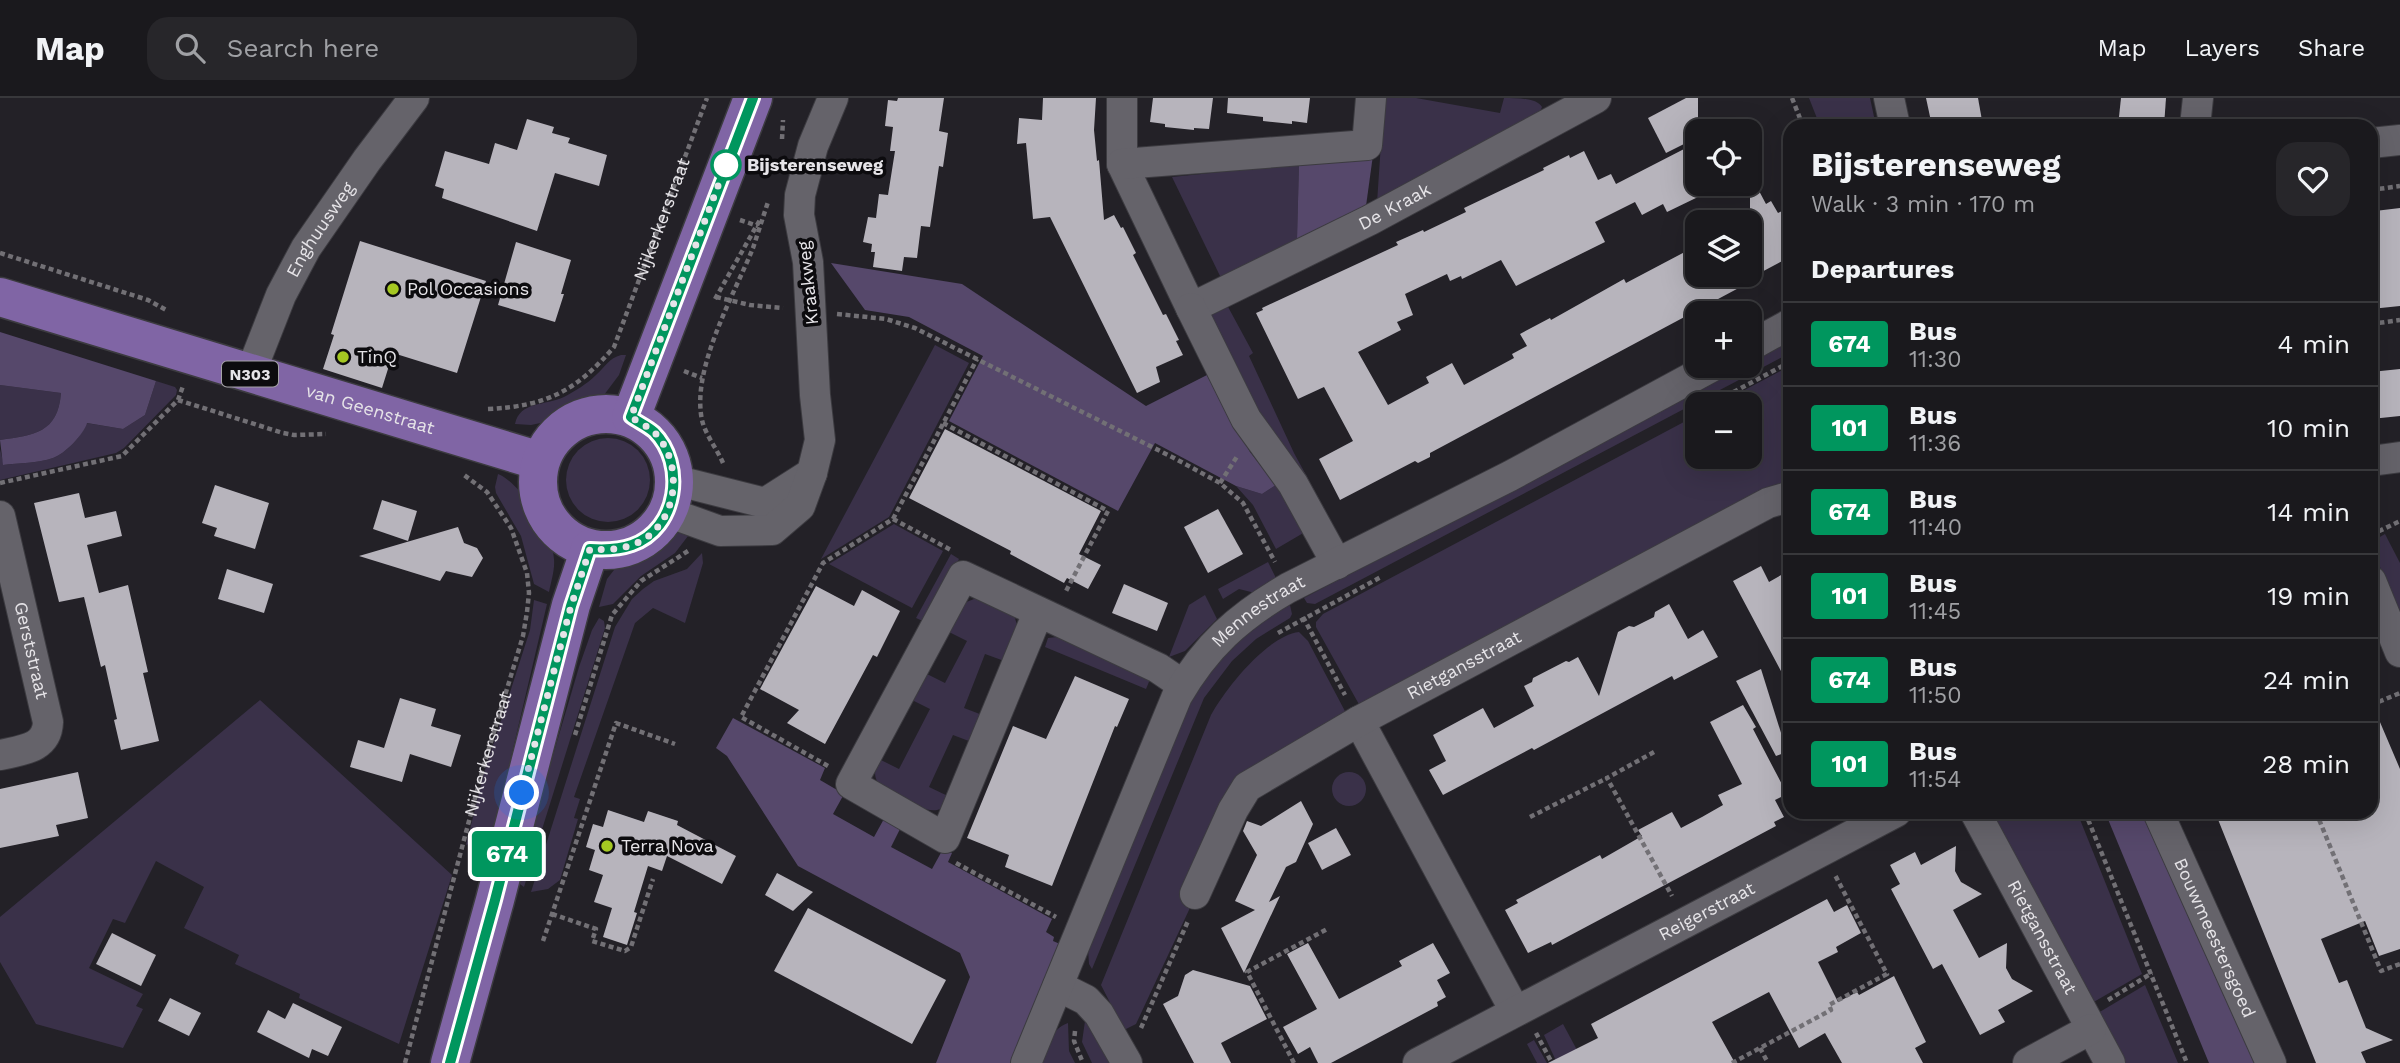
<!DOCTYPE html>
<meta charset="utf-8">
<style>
:root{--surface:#1a191d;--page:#27262a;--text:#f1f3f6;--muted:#9fa0a4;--line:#38383b}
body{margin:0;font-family:"Work Sans",sans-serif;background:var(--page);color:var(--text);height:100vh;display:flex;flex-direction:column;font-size:26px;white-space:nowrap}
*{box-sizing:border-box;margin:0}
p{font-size:23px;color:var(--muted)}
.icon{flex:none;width:38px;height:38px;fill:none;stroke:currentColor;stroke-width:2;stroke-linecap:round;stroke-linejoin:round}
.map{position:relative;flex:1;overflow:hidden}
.side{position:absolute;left:1783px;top:21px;width:595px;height:700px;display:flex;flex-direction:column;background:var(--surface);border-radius:21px;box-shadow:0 7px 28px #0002,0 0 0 2px var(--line)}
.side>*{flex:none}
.badge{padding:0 14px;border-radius:5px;font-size:24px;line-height:46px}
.fabs{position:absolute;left:1685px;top:21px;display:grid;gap:14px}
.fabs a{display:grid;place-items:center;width:77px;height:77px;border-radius:14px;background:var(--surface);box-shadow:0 7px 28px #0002,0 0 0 2px var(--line);font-size:35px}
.you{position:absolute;width:35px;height:35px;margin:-18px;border:5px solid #fff;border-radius:50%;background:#1a73e8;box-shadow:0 0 0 10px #1a73e833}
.map>.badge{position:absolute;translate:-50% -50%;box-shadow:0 0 0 4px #fff}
h2{padding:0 28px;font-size:26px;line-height:63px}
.round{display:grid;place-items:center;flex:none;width:74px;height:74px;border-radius:21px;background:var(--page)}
.overview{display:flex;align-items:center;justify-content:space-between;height:119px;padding:0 28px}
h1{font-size:33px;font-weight:700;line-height:52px}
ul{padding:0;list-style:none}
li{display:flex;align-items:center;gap:21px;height:84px;padding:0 28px;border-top:2px solid var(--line)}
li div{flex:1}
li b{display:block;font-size:26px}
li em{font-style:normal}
li .badge{min-width:77px;font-weight:700;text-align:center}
header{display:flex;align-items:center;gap:42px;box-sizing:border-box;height:98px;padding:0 35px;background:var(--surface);border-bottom:2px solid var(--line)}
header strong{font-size:33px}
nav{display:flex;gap:38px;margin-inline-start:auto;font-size:24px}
.search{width:490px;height:63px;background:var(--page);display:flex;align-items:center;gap:18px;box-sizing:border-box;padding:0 24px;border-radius:21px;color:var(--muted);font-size:26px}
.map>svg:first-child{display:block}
.green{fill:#3a3149}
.forest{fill:#56486b}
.building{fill:#b7b4bc}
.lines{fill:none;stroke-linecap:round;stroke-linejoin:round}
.minor-casing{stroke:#3c3b40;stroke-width:32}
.major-casing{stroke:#3c3b40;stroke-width:41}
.path{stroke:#727075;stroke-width:4.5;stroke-dasharray:5 3.5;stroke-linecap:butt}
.minor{stroke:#65636a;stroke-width:30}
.major{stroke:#8065a5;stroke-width:38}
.line-casing{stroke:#fff;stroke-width:16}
.line{stroke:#00965e;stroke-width:10}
.walk{stroke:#e6e4e8;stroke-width:7;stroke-dasharray:0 12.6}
.stop-dot{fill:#fff;stroke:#00965e;stroke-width:3.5}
.poi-dot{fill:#a5c822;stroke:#0c0b0e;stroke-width:2.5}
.labels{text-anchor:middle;stroke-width:7;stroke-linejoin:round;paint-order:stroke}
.shield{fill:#0c0b0e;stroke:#a5a3a7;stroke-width:2}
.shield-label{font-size:16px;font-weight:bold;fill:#e6e4e8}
.stop-label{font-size:18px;font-weight:bold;fill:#e6e4e8;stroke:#0c0b0e;text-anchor:start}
.street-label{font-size:18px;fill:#e6e4e8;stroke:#0c0b0e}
.poi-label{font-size:18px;fill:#e6e4e8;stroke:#0c0b0e;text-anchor:start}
</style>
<header>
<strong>Map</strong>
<div class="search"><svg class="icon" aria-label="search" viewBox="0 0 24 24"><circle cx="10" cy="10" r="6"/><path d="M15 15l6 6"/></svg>Search here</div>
<nav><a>Map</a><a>Layers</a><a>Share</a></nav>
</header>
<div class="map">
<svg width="2400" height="965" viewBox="0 0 2400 965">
<rect width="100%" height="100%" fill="#232127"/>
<!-- green -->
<g class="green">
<path d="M1384 0H1416L1500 15 1504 0C1517 0 1537 0 1542 9L1539 16 1377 105Z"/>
<path d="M1809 0H1870L1876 28H1820Z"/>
<path d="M1299 66 1297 141 1221 180 1172 79Z"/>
<path d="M1227 207 1253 255 1249 258 1294 355 1330 421 1307 384 1260 320 1211 216Z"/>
<path d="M1790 240V255L1315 506 1307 505 1304 500 1740 268H1750V263Z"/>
<path d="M935 247 969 265 889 419 821 461Z"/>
<path d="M621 257H626L619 277 604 297 569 312 550 323 531 327 515 326C520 303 545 308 564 299 575 293 587 286 596 277 605 269 609 260 621 257Z"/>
<path d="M1790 268V388L1361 610 1316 529V524L1323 516 1697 317 1698 359H1750V306H1718Z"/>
<path d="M156 283 175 289 177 292 176 297 124 350 116 355 0 382V351L4 367C19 365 38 365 53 360 65 356 84 336 86 325L123 331 145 317Z"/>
<path d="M0 287 61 295C58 335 34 337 0 342Z"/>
<circle cx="608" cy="382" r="42"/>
<path d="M498 376C521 385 553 437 554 461 555 472 551 484 549 494L534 486 521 438 496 395 495 389Z"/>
<path d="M1276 387 1288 403 1305 434 1276 451 1253 407 1236 388 1262 396Z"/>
<path d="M894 426 943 453 912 510 829 466Z"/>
<path d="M674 428 683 432 688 438 675 455 641 478 613 506 599 509 607 481 614 472 623 462 651 450Z"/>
<path d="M2385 436 2400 465V518L2371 447V444Z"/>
<path d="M702 455 703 465 685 525 653 510 635 525 574 699 580 701 574 720 578 721 560 782 548 791 531 794 615 529 632 501 643 491 654 483 687 471Z"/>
<path d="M951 456 959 461 925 524 916 520Z"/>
<path d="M1268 464 1277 482 1255 495 1239 491 1223 501 1218 491Z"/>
<path d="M1205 497 1217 521 1185 553 1169 559 1189 507Z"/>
<path d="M979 499 1014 517 1017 527 1007 564 985 556 964 610 985 618 974 645 953 637 929 689 952 700C949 703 945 709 940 711 927 718 882 695 877 683 873 675 876 669 879 661L899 671 930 611 910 601 925 575 945 585 967 543 947 533 964 505Z"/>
<path d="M534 502 547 506 494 732 490 737 466 747 484 675 530 532Z"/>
<path d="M1290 507 1292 516 1290 520 1256 541 1232 563 1204 600 1092 871 1089 866 1088 851 1191 598 1232 545 1270 517Z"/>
<path d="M599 520 604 523 605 530 524 789 516 783 579 569 592 532Z"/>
<path d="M1299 534 1308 543 1347 617 1238 678 1195 799 1136 926 1124 932 1101 887 1211 617C1226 590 1267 538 1299 534Z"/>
<path d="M1057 539 1151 579 1146 591 1045 549 1048 540Z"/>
<path d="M260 602 452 777 399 946 299 900 300 896 235 866 239 857 184 830 204 789 156 763 125 825 113 821 89 870 143 896 136 908 143 911 123 950 36 926 0 864V819Z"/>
<circle cx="1349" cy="691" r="17"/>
<path d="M1991 714H2077L2142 876 2092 905Z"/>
<path d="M2145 887 2178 965H2124L2098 915Z"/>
<path d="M1085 923 1093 926 1115 965H1092L1082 944Z"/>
<path d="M1068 925 1069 953 1075 965H1040C1046 949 1051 931 1068 925Z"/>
<path d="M1563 926 1584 965H1557L1544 937Z"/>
<path d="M1534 942 1547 965H1537L1527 946Z"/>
</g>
<!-- forest -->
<g class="forest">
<path d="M1373 57 1366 108 1297 141 1299 66Z"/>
<path d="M831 165 962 186 1146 308 1207 277 1250 354 1276 387 1262 396 1236 388 1155 345 1118 413 949 323 983 258 909 219 865 212Z"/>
<path d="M0 234 156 283 145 317 123 331 87 325C84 336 65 356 53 360 38 365 19 365 3 367L0 342C34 337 58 335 61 295L0 287Z"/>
<path d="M733 620 825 670 820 682 844 696 833 716 874 739 885 719 901 729 891 749 932 771 943 751 952 755 948 764 1052 821 1046 834 1054 839 1053 843 1060 846 1010 965H936L970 879 960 855 798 768 727 658 716 650Z"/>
<path d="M2105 714H2145L2255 965H2209Z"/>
</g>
<!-- building -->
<g class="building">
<path d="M898 0H944L939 33 948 35 943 69 939 68 930 129 921 128 917 160 904 159 902 173 873 169 875 154H871L872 146 863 144 868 119 876 120 879 96 888 97 895 53H890L893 29 885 28 888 2 897 3Z"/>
<path d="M1043 0H1096L1094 32 1097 63 1099 62 1104 122 1114 117 1121 130 1123 129 1136 155 1133 157 1163 217 1166 216 1179 242 1176 243 1183 257 1156 269 1160 284 1137 295 1050 119 1033 121 1026 45 1017 46 1019 20 1042 22Z"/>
<path d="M1153 0H1213L1209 31 1194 30V32L1165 29V26L1150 24Z"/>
<path d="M1228 0H1310L1307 25 1292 23V26L1263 23V19L1227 15Z"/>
<path d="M1686 0H1698V39L1666 55 1648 20Z"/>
<path d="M1926 0H1978L1983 28H1932Z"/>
<path d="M2121 0H2166L2164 28H2118Z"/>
<path d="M527 21 554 29 552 35 570 40 568 45 607 57 599 88 555 75 537 133 442 100 444 91 435 88 445 53 489 66 495 45 517 52Z"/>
<path d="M1686 50 1698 72V99L1667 114 1663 106 1642 117 1635 104 1595 124 1605 144 1516 188 1501 162 1462 181 1461 178 1450 183 1447 176 1405 196 1413 217 1397 224 1401 232 1358 254 1388 307 1429 285 1426 279 1452 265 1464 287 1514 260 1512 256 1527 248 1520 236 1550 220 1551 222 1624 181 1626 185 1698 147V177H1750V76L1766 106 1771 103 1778 115 1790 109V159L1756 177H1763L1430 355V359L1418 365 1415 363 1340 402 1319 361 1353 343 1324 289 1298 301 1256 215 1263 212 1262 210 1398 147 1396 144 1423 132 1424 134 1466 114 1464 110 1544 72 1543 70 1569 57 1570 60 1584 53 1598 82 1611 76 1616 86Z"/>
<path d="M2400 110V208L2371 211V135L2377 134 2375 113Z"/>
<path d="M360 143 486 183 457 275 393 255 382 290 323 271 334 237 331 236Z"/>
<path d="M516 144 571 162 561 196H564L555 224 498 207Z"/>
<path d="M2400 271V318L2371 321V274Z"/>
<path d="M945 331 1101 413 1079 456 1101 467 1088 491 1067 480 1064 485 1010 456 1011 453 909 400Z"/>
<path d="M215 387 269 405 255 451 214 438 217 430 202 425Z"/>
<path d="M79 395 85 420 116 413 122 438 87 447 99 495 128 487 148 574 143 575 159 643 121 652 114 622 117 621 105 567 101 569 84 499 59 504 34 405Z"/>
<path d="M382 402 417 413 408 443 373 431Z"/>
<path d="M1218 411 1243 456 1208 475 1184 429Z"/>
<path d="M458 429 464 445 477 450 483 460 472 479 446 473 440 483 359 458Z"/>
<path d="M1761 468 1769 484 1790 472V590L1733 483Z"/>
<path d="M227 471 273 486 264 515 218 501Z"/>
<path d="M1124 486 1168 505 1157 533 1112 515Z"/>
<path d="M816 488 854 508 862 492 900 513 877 559 873 557 825 646 787 625 799 612 760 591Z"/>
<path d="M1669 506 1688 541 1703 532 1718 559 1674 582 1672 578 1534 652 1532 650 1443 697 1429 672 1446 663 1433 637 1483 610 1494 630 1534 608 1524 588 1532 584 1533 580 1566 563 1569 564 1578 559 1599 598 1618 534 1629 528 1634 529 1654 519 1655 514Z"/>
<path d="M1761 571 1787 654 1776 658 1736 583Z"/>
<path d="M1075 578 1129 601 1117 629 1115 628 1052 788 1005 769 1009 757 967 740 1013 628 1046 641Z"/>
<path d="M400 600 436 611 431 628 461 637 451 669 410 656 402 684 350 669 358 642 384 650Z"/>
<path d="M2371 603 2400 671V851L2379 858 2365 823 2321 841 2339 885 2347 882 2366 930 2393 942 2361 954 2366 965H2316L2215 714H2371Z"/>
<path d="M1743 607 1756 629 1753 631 1787 696 1775 702 1784 719 1774 724 1776 728 1552 847 1551 844 1528 855 1505 812 1518 805 1516 802 1600 757 1602 761 1642 738 1638 732 1672 714 1681 730 1702 719 1723 707 1718 697 1742 686 1710 624Z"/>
<path d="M78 674 88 720 56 727 59 738 0 750V691Z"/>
<path d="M1301 703 1313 726 1296 764 1286 769 1269 804 1280 798 1244 875 1221 830 1255 812 1235 803 1257 757 1243 733 1247 723 1261 728Z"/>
<path d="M608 712 644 724 648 713 678 723 677 727 736 758 722 786 667 758 662 773 648 768 634 814 637 815 627 847 603 839 612 810 594 804 603 777 589 772 595 752 586 749 593 726 603 729Z"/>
<path d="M1336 730 1351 757 1322 772 1308 745Z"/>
<path d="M1956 748 1955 773 1961 784 1982 796 1953 812 1979 860 2007 845 2006 870 2012 881 2033 893 1998 912 2005 924 1980 937 1942 866 1933 871 1891 791 1900 786 1890 767 1915 754 1921 767Z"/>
<path d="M777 775 813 794 793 813 765 797Z"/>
<path d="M1827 801 1834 814 1847 807 1861 835 1836 849 1838 854 1818 864 1838 904 1857 894 1859 897 1894 878 1926 944 1915 950 1923 965H1842L1825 935 1799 950 1769 894 1712 924 1735 965H1548L1598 940 1591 926Z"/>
<path d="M808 810 946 882 912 946 774 873Z"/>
<path d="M112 835 156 857 141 888 96 866Z"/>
<path d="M1308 845 1339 901 1402 868 1399 863 1433 845 1450 875 1437 882 1446 899 1437 904 1438 908 1331 965H1318L1310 949 1298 956 1283 929 1317 911 1287 856Z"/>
<path d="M1193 872 1250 888 1267 921 1221 945 1231 965H1194L1163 906 1178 898 1185 877Z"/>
<path d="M170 900 201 915 189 938 158 923Z"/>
<path d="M293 905 342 929 328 958 312 951 309 960 257 934 268 912 285 921Z"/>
</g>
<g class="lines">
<!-- minor casing -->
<g class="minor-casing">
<g id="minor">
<path id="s3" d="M1122 0V66L1191 210 1370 122 1596 0"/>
<path d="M1889 0 1895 28"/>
<path d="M2195 28 2198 0"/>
<path d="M2371 45 2400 42"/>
<path d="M1122 66 1367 47 1371 0"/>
<path d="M1191 210 1246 321 1293 386 1337 466"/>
<path d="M1750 248 1790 226"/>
<path id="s4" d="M250 276 281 197 306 150 367 62 414 0"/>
<path d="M2371 363 2400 359"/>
<path d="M674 382 765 405 812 375"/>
<path d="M667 414 720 433 772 432 800 408 812 375 820 342 815 297 808 164 799 117 800 97 813 48 833 0"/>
<path id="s5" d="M0 418 48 624C47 651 22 652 0 657"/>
<path d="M2371 483 2400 554"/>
<path d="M1038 515 945 740 851 686 963 478 1158 570 1183 587"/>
<path d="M1359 623 1515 913"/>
<path id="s6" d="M1975 714 2110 965"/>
<path id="s7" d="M2158 714 2271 965"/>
<path id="s8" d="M1195 796 1233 712 1247 689 1359 623 1768 405 1785 400 1790 401"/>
<path d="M1058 888 1086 902 1099 916 1127 965"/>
<path id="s9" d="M1026 965 1177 598C1206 548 1238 519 1288 490L1510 378 1713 268"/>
<path id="s10" d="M1418 965 1896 714"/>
<path d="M2028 965 2091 931"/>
</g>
</g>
<!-- major casing -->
<g class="major-casing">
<g id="major">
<path id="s11" d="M0 199 540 363"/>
<circle cx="606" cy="384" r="68"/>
<path d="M631 319 753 0"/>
<path d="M450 965 495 802 571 507 590 451"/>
</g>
</g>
<!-- path -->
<g class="path">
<path d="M1792 0 1803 28"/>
<path d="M782 41 783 22"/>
<path d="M2371 92 2400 88"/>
<path d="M740 122 758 128"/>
<path d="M0 155 148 202 168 213"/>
<path d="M716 199 750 207 783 210"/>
<path d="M715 201 761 120"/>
<path d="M837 216 886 221 915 230 1174 360 1220 385 1243 405 1275 464"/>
<path d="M2371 226 2400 222"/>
<path d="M684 273 702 280"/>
<path d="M1726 298 1790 264"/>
<path d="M178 302 283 335 294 337 326 336"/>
<path id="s1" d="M488 311C547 308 576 293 614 249L707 0"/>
<path d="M943 325 1108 413 1065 495"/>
<path d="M723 365C717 351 705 336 702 322 691 271 734 197 753 150 758 135 763 119 768 104"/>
<path d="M0 385 122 358 178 302 183 288"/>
<path d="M1220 385 1238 357"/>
<path d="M893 421 951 452"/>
<path d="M2371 437 2400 423"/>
<path d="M1303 519 1345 597"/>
<path d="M1278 535 1381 479"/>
<path d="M2371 607 2400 595"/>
<path d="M575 637 612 517 641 483 688 453"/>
<path d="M1654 654 1607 680 1672 798"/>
<path d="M828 668 741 619 823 465 893 421 977 261"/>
<path d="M2085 714 2187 965"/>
<path d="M2316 714 2381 873 2400 866"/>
<path d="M1530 719 1607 680"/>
<path d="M956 765 1056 819"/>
<path d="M552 816 596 831 592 843 625 853 631 849 653 781"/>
<path d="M543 843 616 625 675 646"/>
<path d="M2108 902 2152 875"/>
<path d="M1141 930 1188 823"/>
<path d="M1075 933 1074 943 1083 965"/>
<path d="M1536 935 1552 965"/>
<path d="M1760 950 1768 965"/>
<path id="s2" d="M405 965 483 670 523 538 527 514 529 495 527 475 511 430 487 394 464 377"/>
<path d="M1294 965 1247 874 1329 830"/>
<path d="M1732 965 1831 912 1829 907 1887 876 1835 777"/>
</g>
<!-- minor -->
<use href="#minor" class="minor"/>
<!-- major -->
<use href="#major" class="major"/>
</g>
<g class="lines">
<!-- line casing -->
<g class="line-casing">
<path id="line" d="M450 965 495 802 571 508 590 451C605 452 618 452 632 447 678 431 686 366 654 334 647 328 638 324 631 319L753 0"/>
</g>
<!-- line -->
<use href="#line" class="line"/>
<!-- walk -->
<path class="walk" d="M522 695 571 508 590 451C605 452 618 452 632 447 678 431 686 366 654 334 647 328 638 324 631 319L730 56 726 67"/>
</g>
<!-- markers -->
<circle class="stop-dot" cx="726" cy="67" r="14"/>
<g class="poi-dot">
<circle cx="393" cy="191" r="7"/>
<circle cx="343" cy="259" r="7"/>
<circle cx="607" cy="748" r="7"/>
</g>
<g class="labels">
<!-- shield labels -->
<rect class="shield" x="222" y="263.5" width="56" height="25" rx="5"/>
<g class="shield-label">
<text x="250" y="282">N303</text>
</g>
<!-- stop labels -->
<g class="stop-label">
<text x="747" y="73">Bijsterenseweg</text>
</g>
<!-- street labels -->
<g class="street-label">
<text dy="6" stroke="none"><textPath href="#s3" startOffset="453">De Kraak</textPath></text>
<text dy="6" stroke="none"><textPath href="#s1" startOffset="282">Nijkerkerstraat</textPath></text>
<text dy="6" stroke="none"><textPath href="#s4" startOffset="161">Enghuusweg</textPath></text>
<text transform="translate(808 185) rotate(-96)" y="6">Kraakweg</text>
<text dy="6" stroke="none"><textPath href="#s11" startOffset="387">van Geenstraat</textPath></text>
<text dy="6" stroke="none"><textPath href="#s9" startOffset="516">Mennestraat</textPath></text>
<text dy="6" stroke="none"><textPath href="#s5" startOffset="138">Gerststraat</textPath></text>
<text dy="6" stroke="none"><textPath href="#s8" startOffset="368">Rietgansstraat</textPath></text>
<text dy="6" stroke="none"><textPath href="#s2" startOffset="320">Nijkerkerstraat</textPath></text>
<text dy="6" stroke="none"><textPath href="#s10" startOffset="326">Reigerstraat</textPath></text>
<text dy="6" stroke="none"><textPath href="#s7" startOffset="138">Bouwmeestersgoed</textPath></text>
<text dy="6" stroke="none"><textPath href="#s6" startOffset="142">Rietgansstraat</textPath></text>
</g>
<!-- poi labels -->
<g class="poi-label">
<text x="407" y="197">Pol Occasions</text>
<text x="357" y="265">TinQ</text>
<text x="621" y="754">Terra Nova</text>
</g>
</g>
</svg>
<div class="fabs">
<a><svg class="icon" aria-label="locate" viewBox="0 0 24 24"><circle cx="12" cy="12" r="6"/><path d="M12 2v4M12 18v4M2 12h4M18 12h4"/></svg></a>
<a><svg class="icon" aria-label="layers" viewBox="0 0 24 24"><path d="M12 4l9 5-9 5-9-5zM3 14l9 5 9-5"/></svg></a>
<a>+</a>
<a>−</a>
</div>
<div class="you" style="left:522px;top:695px"></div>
<b class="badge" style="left:507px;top:756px;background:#00965e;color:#fff">674</b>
<section class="side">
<div class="overview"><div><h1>Bijsterenseweg</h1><p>Walk · 3 min · 170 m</p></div><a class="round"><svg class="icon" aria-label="heart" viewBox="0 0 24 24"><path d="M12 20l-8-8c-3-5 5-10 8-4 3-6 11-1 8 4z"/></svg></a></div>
<h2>Departures</h2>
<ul>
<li><span class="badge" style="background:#00965e;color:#fff">674</span><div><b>Bus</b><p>11:30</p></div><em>4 min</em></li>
<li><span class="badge" style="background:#00965e;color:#fff">101</span><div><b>Bus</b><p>11:36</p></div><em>10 min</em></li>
<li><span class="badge" style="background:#00965e;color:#fff">674</span><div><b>Bus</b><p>11:40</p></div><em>14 min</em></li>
<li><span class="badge" style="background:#00965e;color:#fff">101</span><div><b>Bus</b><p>11:45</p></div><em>19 min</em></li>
<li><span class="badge" style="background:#00965e;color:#fff">674</span><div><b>Bus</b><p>11:50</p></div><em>24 min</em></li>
<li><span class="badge" style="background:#00965e;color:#fff">101</span><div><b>Bus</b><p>11:54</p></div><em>28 min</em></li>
</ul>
</section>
</div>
